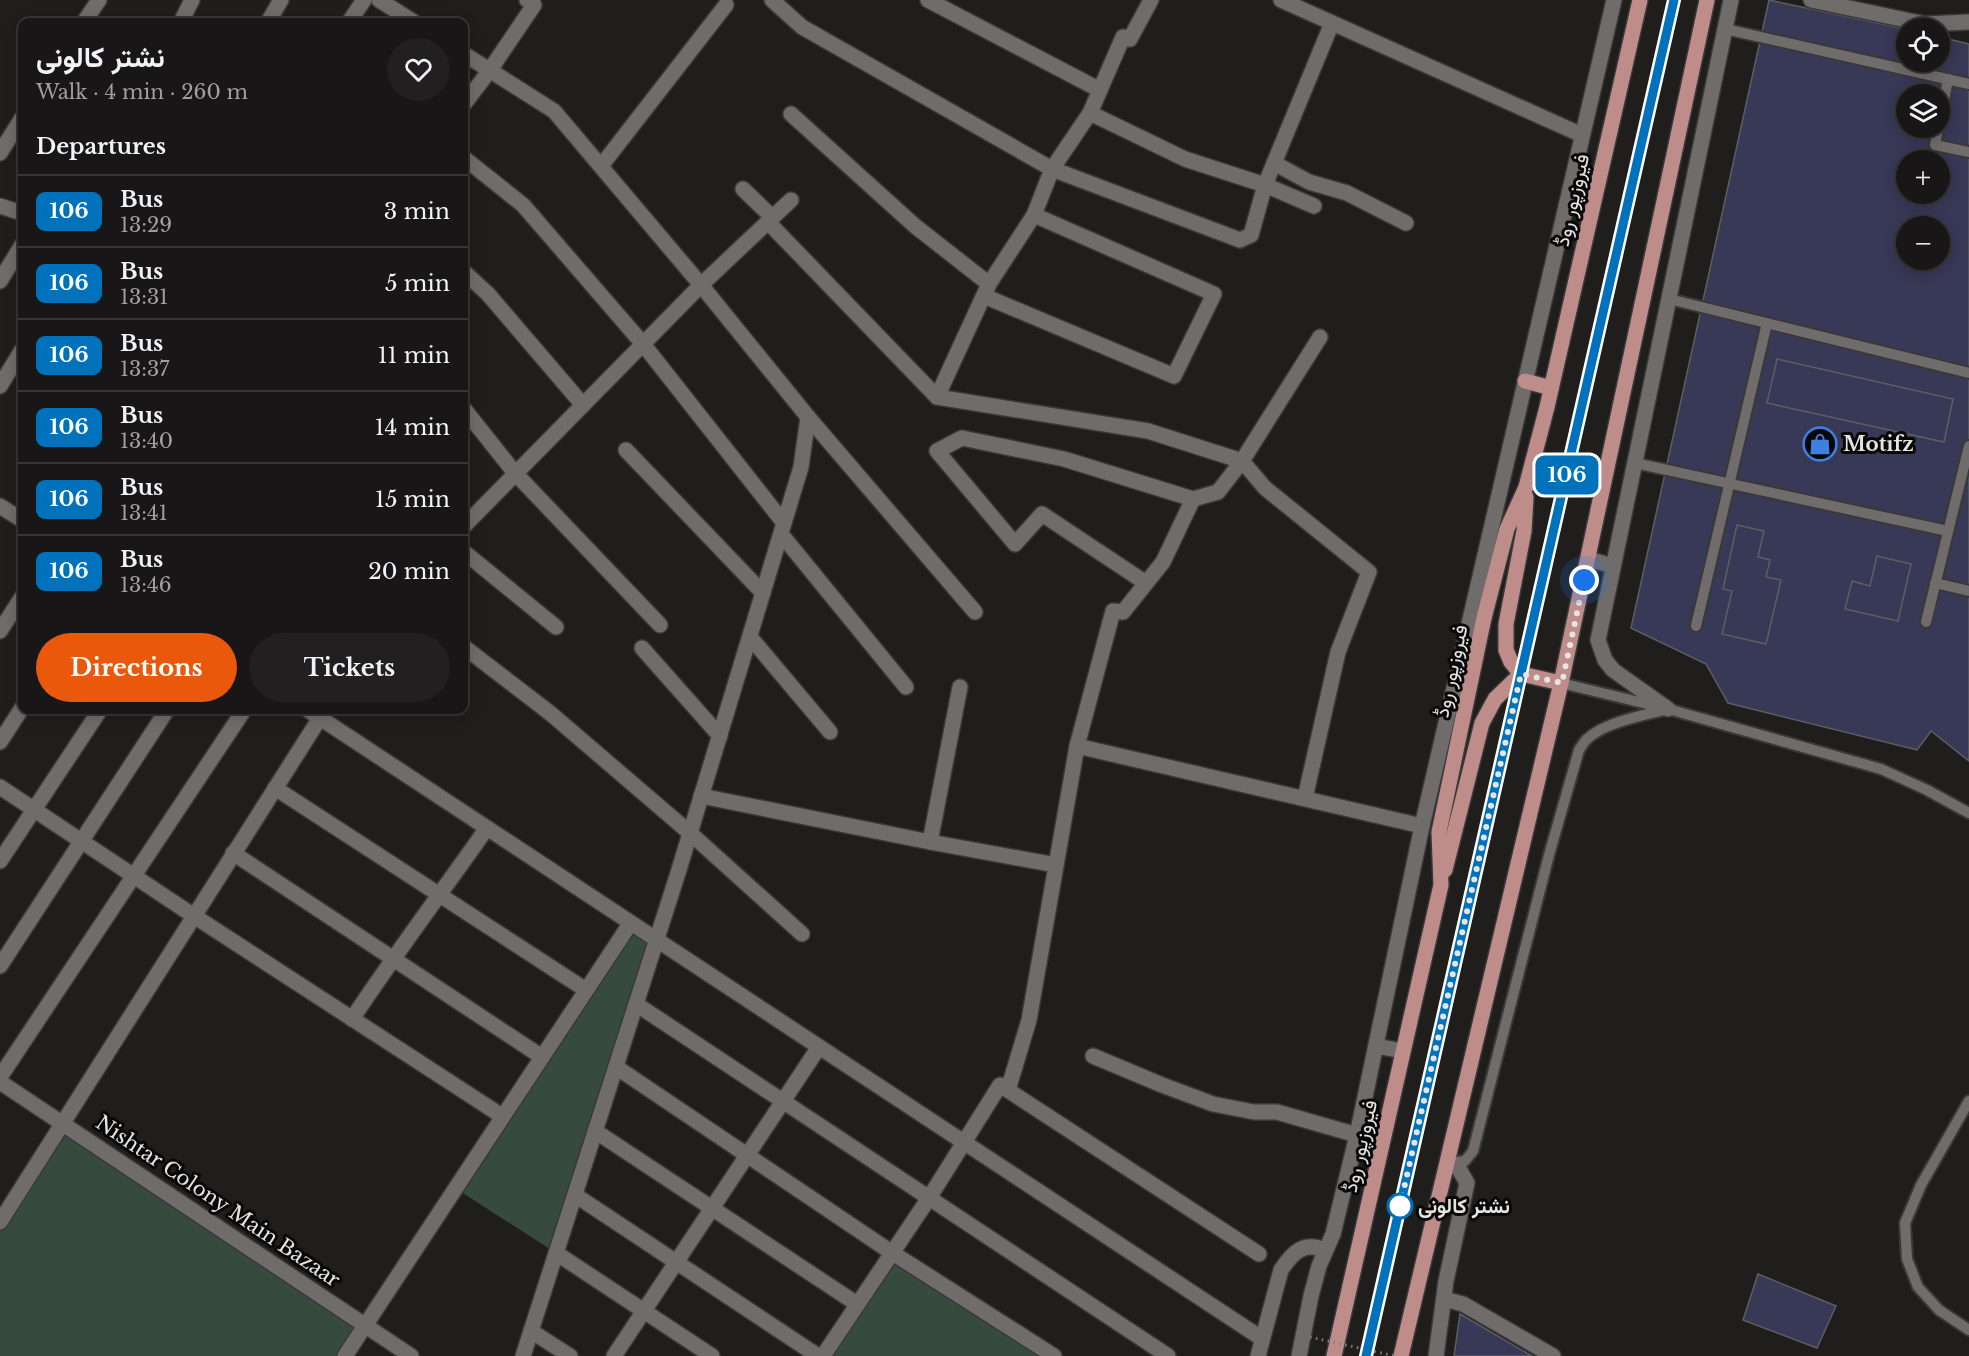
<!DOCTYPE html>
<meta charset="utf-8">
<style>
:root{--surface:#181616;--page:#211f1f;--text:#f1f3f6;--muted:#9f9fa1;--line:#363535;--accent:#ea580c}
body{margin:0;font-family:"Libre Baskerville",Vazirmatn,serif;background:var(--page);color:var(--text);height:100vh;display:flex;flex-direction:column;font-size:22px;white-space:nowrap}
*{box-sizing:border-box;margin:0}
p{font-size:20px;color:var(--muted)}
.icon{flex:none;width:33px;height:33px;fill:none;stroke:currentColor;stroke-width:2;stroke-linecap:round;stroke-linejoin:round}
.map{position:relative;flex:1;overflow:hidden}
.details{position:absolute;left:18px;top:18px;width:450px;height:696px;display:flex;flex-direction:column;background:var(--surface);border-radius:12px;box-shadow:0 3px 15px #0003,0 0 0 2px var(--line)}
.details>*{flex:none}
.badge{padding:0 12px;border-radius:9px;font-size:21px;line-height:39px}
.tools{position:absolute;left:1896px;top:18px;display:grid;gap:12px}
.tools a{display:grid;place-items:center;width:54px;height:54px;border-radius:50%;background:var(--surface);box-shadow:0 3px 15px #0003,0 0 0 2px var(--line);font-size:30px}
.you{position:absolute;width:30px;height:30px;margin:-15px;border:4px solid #fff;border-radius:50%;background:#1a73e8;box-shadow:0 0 0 9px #1a73e833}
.map>.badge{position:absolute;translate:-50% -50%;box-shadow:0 0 0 3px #fff}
h2{padding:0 18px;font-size:22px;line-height:54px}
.round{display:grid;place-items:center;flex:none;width:63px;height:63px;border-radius:32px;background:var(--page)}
.headline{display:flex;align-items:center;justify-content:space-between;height:102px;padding:0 18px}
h1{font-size:28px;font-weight:700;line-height:45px}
.button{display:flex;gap:12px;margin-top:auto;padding:12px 18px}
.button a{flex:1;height:69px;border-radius:36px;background:var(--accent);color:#fff;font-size:24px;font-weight:700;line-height:69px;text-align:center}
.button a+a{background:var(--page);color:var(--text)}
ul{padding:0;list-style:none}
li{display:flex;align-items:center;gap:18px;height:72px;padding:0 18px;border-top:2px solid var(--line)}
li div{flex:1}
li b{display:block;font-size:22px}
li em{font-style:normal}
li .badge{min-width:66px;font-weight:700;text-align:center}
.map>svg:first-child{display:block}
.green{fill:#364b3d}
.building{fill:#383857;stroke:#5e5e61;stroke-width:1.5;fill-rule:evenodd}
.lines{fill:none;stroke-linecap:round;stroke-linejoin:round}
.lane-casing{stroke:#3a3938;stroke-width:14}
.street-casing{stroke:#3a3938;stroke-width:18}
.secondary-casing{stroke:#3a3938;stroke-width:18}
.primary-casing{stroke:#3a3938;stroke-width:18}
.lane{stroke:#6f6c6b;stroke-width:10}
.street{stroke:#6f6c6b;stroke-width:15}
.secondary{stroke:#6f6c6b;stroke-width:15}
.primary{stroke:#be8d8a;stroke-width:15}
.path-bridge{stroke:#807f7e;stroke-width:3;stroke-dasharray:1.5 4.5;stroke-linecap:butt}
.line-casing{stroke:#fff;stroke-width:14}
.line{stroke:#0072bc;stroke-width:9}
.walk{stroke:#e6e5e4;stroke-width:6;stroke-dasharray:0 10.8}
.stop-dot{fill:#fff;stroke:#0072bc;stroke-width:3}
.labels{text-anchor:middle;stroke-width:6;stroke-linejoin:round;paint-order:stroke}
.street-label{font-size:20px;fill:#e6e5e4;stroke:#090808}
.poi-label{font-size:20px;font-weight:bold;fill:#e6e5e4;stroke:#090808;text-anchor:start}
.stop-label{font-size:20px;font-weight:bold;fill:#e6e5e4;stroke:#090808;text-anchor:start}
</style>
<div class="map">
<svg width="1969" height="1356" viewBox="0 0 1969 1356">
<rect width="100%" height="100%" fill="#201e1d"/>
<!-- green -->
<g class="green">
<path d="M630 924 656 941 556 1253 455 1188Z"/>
<path d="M63 1123 364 1325 345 1356H0V1222Z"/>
<path d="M891 1252 1054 1356H823Z"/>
</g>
<!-- building -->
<g class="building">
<path d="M1769 0 1906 29V62H1940V37L1969 44V761L1931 731 1917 750 1728 703 1706 664 1631 628ZM1906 94H1940V128H1906ZM1906 160H1940V194H1906ZM1906 226H1940V260H1906Z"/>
<path d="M1777 359 1953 399 1944 442 1767 403Z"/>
<path d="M1737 525 1764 531 1758 557 1770 560 1766 577 1781 580 1766 644 1722 634 1732 591 1723 589Z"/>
<path d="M1877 556 1911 564 1898 621 1845 609 1852 581 1870 586Z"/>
<path d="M1758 1274 1836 1306 1817 1348 1743 1320Z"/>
<path d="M1460 1314 1532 1356H1454Z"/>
</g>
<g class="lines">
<!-- lane casing -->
<g class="lane-casing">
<g id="lane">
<path d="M1725 29 1969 84"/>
<path d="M1940 121 1948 79"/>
<path d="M1938 128 1935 145 1969 152"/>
<path d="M1669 299 1969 373"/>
<path d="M1635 463 1948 531"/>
<path d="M1935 583 1969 591"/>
<path d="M1926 622 1969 446"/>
<path d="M1696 626 1767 323"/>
<path d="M1561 683 1668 709 1881 769 1927 790 1969 813"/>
<path d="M1969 1101 1921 1185 1905 1223 1907 1259 1918 1287 1939 1310 1969 1330"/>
<path d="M1448 1163 1465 1161 1473 1151 1549 855 1579 750C1581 747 1584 742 1587 739 1605 722 1645 715 1668 709"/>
<path d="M1366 1356 1674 0"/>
</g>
</g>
<!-- street casing -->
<g class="street-casing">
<g id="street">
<path d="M379 0 414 22"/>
<path d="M772 0 802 27 1052 169 1240 240 1251 235 1265 185 1332 23"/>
<path d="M928 0 1100 90"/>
<path d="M1281 0 1582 135"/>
<path d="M1811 0 1925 24 1969 22"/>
<path d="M84 22 99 0"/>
<path d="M181 22 192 0"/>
<path d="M268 22 281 0"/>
<path d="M349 22 364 0"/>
<path d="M464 54 554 111 701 285 464 526"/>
<path d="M464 104 490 70 534 5 527 0"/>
<path d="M1090 113 1185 159 1265 185 1314 206"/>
<path d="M791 114 915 226 989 284"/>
<path d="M0 153 22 118"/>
<path d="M464 158 523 205 643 344 784 523"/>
<path d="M1274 163 1309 182 1347 193 1406 223"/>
<path d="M601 166 726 5"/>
<path d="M743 189 772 217"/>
<path d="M791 200 701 285 808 417 975 612"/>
<path d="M0 206 22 213"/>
<path d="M768 222 937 397 1148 431 1242 461 1265 488 1369 572 1338 652 1305 798"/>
<path d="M464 272 488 294 583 405"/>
<path d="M0 281 22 245"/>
<path d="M984 296 1174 376 1214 294 1034 215"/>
<path d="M0 386 22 350"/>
<path d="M937 397 989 284 1034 215 1052 169 1090 113 1123 37 1130 39 1151 0"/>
<path d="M464 409 515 473 660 625"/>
<path d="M626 450 763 593"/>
<path d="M0 506 22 520"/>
<path d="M781 534 906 687"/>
<path d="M464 552 556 627"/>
<path d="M1588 559 1613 566"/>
<path d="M1146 583 1042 514 1015 544 937 451 962 438 1064 459 1193 499"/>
<path d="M0 631 22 597"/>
<path d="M750 637 830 732"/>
<path d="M464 647 550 713 690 833 802 934"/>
<path d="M642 648 720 736"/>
<path d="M1668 709 1613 670 1605 660 1598 640 1731 0"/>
<path d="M308 710 1261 1338"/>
<path d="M0 742 22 708"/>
<path d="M1077 746 1422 826"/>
<path d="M0 787 194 916 502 1116"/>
<path d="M275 788 586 990"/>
<path d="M701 796 930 842 1056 865"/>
<path d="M930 842 960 687"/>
<path d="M233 853 542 1057"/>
<path d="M0 861 100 710"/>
<path d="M0 966 167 710"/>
<path d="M636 1004 1168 1356"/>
<path d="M352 1019C395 954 442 892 487 828"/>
<path d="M1376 1046 1403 1051"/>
<path d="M1093 1056 1162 1085 1213 1104 1254 1112H1277L1357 1135"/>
<path d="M616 1067 891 1252 1054 1356"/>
<path d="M0 1077 244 710"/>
<path d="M0 1082 411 1356"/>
<path d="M1008 1090 1029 1020 1077 746 1113 611 1123 612 1163 562 1193 499 1218 492 1242 461 1320 337"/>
<path d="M595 1131 857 1304"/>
<path d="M575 1195 818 1356"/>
<path d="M0 1222 325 710"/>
<path d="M556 1253 712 1356"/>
<path d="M1444 1299 1463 1304 1553 1356"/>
<path d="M531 1331 570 1356"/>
<path d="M345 1356 630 924"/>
<path d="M523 1356 678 873 784 523 801 467 808 417"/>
<path d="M614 1356 819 1047"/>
<path d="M823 1356 929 1198 1000 1085 1259 1254"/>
<path d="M1258 1356 1281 1270C1293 1252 1304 1241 1325 1250"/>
<path d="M1299 1356 1311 1296 1319 1266 1333 1234 1357 1135 1422 826 1614 0"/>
</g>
</g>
<!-- secondary casing -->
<g class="secondary-casing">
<path id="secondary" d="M1436 1356 1446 1281 1467 1183 1459 1169 1448 1163"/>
</g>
<!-- primary casing -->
<g class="primary-casing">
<g id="primary">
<path d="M1525 381 1551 388"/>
<path d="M1526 497 1524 531 1506 624V650L1511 662 1521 674 1561 683"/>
<path d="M1445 870 1482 723 1495 699 1521 674"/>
<path d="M1334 1356 1441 885 1439 832 1484 618 1507 529 1526 487 1547 407 1640 0"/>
<path d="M1401 1356 1561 683 1707 0"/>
</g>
</g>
<!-- lane -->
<use href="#lane" class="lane"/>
<!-- street -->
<use href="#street" class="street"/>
<!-- secondary -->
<use href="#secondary" class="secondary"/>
<!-- primary -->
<use href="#primary" class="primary"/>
<!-- path-bridge -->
<path class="path-bridge" d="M1310 1337 1395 1356"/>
</g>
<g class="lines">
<!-- line casing -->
<g class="line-casing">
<path id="line" d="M1366 1356 1674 0"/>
</g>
<!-- line -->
<use href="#line" class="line"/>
<!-- walk -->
<path class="walk" d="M1400 1206 1521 674 1562 683 1584 580"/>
</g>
<!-- icons -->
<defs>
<g id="shop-ring" transform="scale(1.725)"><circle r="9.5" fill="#090808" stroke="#3f7fe0" stroke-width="1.5"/><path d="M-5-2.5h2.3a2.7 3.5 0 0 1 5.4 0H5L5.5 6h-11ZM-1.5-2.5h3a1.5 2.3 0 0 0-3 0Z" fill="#3f7fe0"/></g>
</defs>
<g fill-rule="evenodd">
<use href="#shop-ring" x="1820" y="444"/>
</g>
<!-- markers -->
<circle class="stop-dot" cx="1400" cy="1206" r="12"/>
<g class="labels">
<!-- street labels -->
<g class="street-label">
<text transform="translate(1572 200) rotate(-77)" y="7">فیروزپور روڈ</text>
<text transform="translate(1451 671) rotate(-78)" y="7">فیروزپور روڈ</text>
<text transform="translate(1360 1146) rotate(-77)" y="7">فیروزپور روڈ</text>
<text transform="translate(218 1201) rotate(34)" y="7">Nishtar Colony Main Bazaar</text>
</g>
<!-- poi labels -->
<g class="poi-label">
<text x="1843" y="451">Motifz</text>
</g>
<!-- stop labels -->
<g class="stop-label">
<text x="1418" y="1213">نشتر کالونی</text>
</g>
</g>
</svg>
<div class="tools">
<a><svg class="icon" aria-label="locate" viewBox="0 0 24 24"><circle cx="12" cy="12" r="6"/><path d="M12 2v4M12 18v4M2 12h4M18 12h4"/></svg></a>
<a><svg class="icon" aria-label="layers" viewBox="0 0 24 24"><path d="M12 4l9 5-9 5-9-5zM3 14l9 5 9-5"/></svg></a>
<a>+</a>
<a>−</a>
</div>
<div class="you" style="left:1584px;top:580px"></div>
<b class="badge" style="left:1567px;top:475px;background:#0072bc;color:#fff">106</b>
<section class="details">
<div class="headline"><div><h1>نشتر کالونی</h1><p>Walk · 4 min · 260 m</p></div><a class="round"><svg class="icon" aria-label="heart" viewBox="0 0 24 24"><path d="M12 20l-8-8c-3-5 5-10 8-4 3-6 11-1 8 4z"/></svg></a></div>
<h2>Departures</h2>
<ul>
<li><span class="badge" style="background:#0072bc;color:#fff">106</span><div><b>Bus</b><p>13:29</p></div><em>3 min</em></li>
<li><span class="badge" style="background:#0072bc;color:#fff">106</span><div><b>Bus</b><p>13:31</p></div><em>5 min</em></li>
<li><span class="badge" style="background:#0072bc;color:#fff">106</span><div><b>Bus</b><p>13:37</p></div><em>11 min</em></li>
<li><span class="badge" style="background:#0072bc;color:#fff">106</span><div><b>Bus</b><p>13:40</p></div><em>14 min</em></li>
<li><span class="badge" style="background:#0072bc;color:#fff">106</span><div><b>Bus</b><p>13:41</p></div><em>15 min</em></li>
<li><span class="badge" style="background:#0072bc;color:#fff">106</span><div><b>Bus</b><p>13:46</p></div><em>20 min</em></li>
</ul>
<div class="button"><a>Directions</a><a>Tickets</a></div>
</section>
</div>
